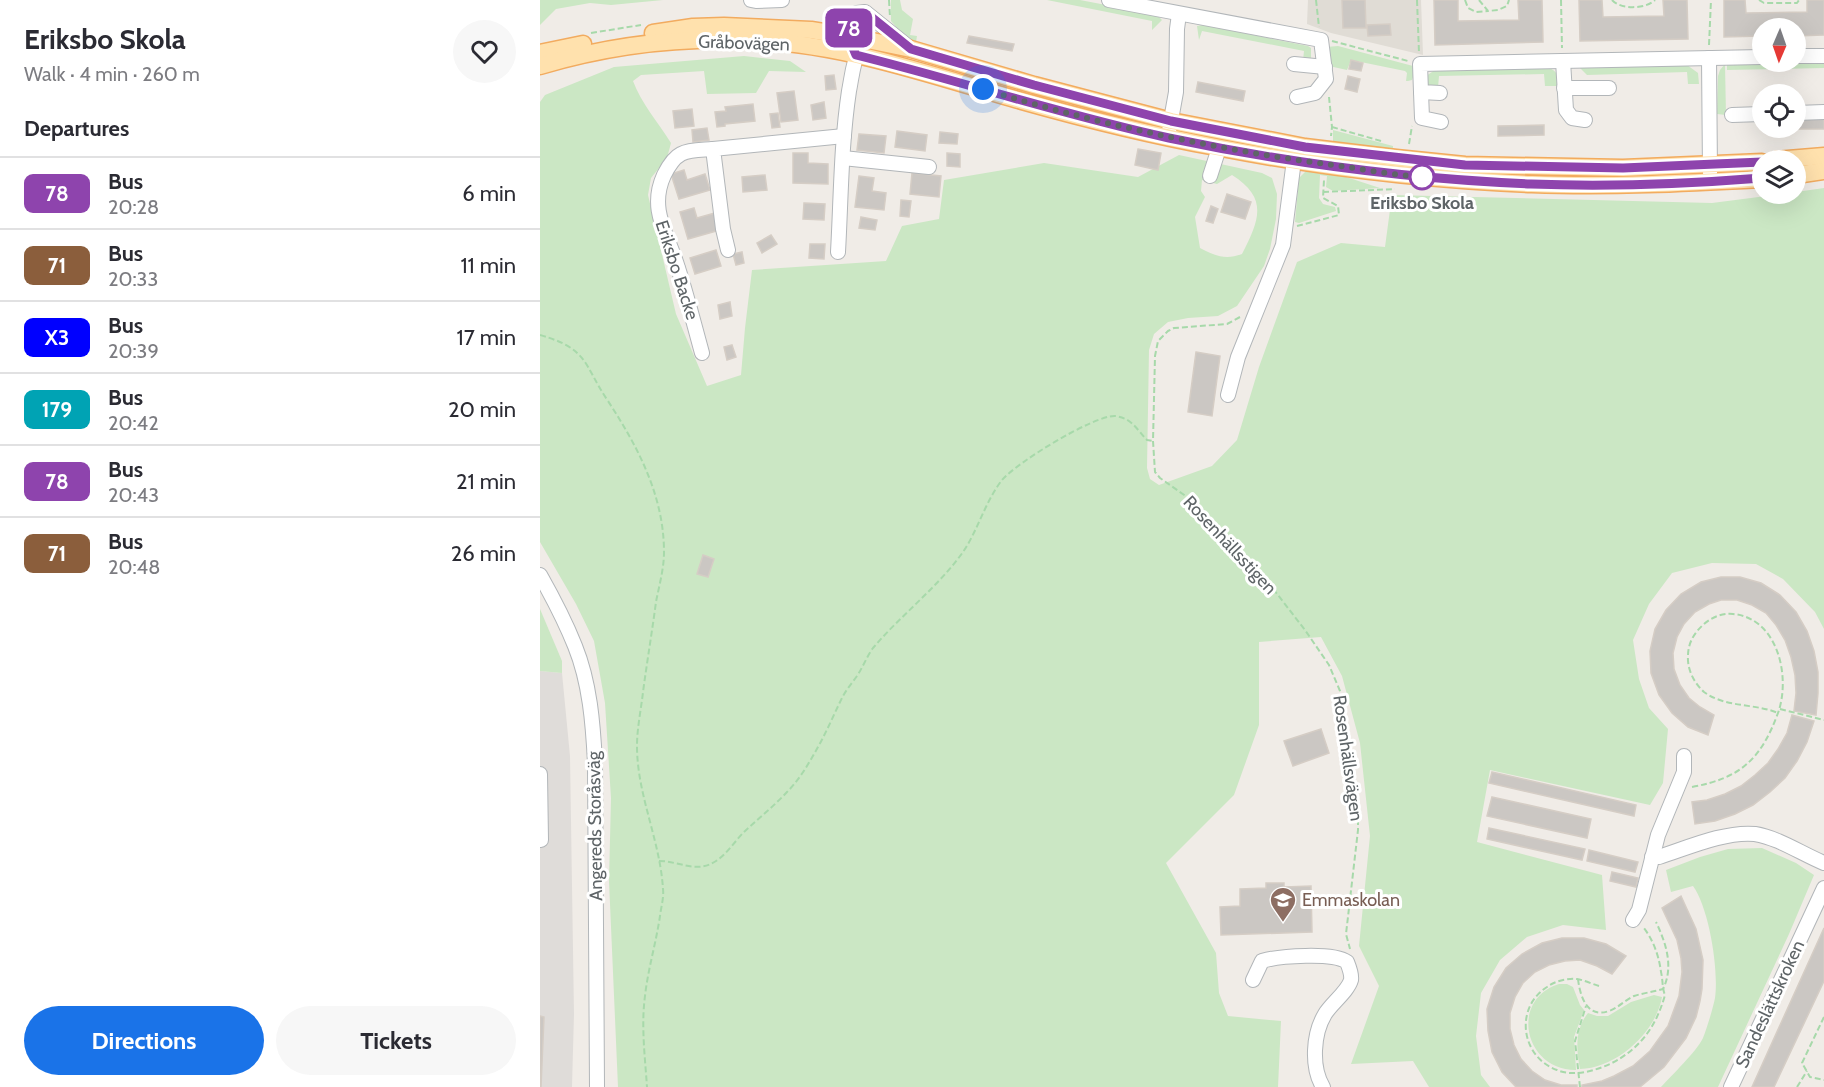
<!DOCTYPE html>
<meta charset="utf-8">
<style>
:root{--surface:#fff;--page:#f7f7f7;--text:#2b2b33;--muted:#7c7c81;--line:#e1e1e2;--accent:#1a73e8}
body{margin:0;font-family:Cabin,sans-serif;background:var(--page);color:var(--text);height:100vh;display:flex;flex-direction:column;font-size:22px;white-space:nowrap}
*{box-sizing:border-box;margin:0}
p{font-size:20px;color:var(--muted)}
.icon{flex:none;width:33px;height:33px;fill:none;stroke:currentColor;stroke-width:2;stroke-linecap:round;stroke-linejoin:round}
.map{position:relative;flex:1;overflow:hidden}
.drawer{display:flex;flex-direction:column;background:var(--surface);width:540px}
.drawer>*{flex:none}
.badge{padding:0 12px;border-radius:9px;font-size:21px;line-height:39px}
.needle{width:39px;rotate:182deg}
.tools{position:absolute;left:1212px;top:18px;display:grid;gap:12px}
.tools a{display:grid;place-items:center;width:54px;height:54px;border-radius:50%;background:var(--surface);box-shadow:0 6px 24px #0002;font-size:30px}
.you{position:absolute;width:30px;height:30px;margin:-15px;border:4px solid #fff;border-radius:50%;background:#1a73e8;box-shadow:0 0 0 9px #1a73e833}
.map>.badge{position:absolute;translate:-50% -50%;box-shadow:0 0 0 3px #fff}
h2{padding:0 24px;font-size:22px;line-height:54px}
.round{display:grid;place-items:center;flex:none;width:63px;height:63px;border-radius:32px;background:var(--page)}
.headline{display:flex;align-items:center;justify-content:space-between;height:102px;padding:0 24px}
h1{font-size:28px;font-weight:700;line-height:45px}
.primary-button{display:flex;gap:12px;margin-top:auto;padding:12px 24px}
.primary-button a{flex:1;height:69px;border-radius:36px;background:var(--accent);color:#fff;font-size:24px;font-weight:700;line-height:69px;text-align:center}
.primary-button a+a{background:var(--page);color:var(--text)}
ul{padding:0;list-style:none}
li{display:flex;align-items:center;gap:18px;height:72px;padding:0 24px;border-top:2px solid var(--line)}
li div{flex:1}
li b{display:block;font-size:22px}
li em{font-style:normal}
li .badge{min-width:66px;font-weight:700;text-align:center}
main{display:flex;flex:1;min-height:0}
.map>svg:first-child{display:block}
.industrial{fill:#dfdcd9}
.education{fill:#e0dcd5}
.green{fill:#cbe7c4;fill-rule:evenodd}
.building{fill:#cbc7c3;stroke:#d5cdc5;stroke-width:1.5}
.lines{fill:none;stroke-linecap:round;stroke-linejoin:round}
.minor-casing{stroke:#b2b6b9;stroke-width:16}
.major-casing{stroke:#f2ab5f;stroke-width:19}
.path{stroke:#a7d9aa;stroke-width:2;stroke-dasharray:6 3;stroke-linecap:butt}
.minor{stroke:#fff;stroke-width:14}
.major{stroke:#ffe1ad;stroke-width:16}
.line-casing{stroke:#fff;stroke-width:14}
.line{stroke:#8e44ad;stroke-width:9}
.walk{stroke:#5e6467;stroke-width:6;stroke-dasharray:0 10.8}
.stop-dot{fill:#fff;stroke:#8e44ad;stroke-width:3}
.labels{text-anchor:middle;stroke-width:6;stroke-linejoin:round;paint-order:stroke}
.street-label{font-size:18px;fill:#5e6467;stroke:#fff}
.stop-label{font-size:18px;font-weight:bold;fill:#5e6467;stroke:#fff}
.education-label{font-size:18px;fill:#785e54;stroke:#fff;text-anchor:start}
</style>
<main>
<section class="drawer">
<div class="headline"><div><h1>Eriksbo Skola</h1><p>Walk · 4 min · 260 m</p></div><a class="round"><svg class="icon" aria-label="heart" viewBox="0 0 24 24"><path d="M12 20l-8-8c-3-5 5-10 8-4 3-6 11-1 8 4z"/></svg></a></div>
<h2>Departures</h2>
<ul>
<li><span class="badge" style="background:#8e44ad;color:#fff">78</span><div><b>Bus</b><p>20:28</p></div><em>6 min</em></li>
<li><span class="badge" style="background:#8b5e3c;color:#fff">71</span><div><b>Bus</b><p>20:33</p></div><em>11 min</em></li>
<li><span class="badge" style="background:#00f;color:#fff">X3</span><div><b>Bus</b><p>20:39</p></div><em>17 min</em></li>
<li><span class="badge" style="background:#00a3b4;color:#fff">179</span><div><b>Bus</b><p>20:42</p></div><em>20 min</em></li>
<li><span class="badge" style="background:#8e44ad;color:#fff">78</span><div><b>Bus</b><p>20:43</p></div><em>21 min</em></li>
<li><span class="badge" style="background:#8b5e3c;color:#fff">71</span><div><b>Bus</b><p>20:48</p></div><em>26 min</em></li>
</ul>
<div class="primary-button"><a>Directions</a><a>Tickets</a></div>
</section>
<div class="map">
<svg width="1284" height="1087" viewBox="0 0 1284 1087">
<rect width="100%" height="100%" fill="#f0ece7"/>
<!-- industrial -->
<path class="industrial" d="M0 671 22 673 30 756 34 1014 32 1087H0Z"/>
<!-- education -->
<path class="education" d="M768 0H881L883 55 791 33 767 24Z"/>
<!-- green -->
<g class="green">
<path d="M0 0H123L71 5 50 3 16 9 0 25Z"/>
<path d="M351 0H360L362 10 373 19 370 35 377 36 376 42 365 37 351 21Z"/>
<path d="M507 0H540L613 14 619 17 622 20 612 30V21Z"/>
<path d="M663 25 768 46 771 48V59L763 61 764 51 662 31 659 40 657 26Z"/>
<path d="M798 46 873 66 874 74 872 80 868 81H866L867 73 865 71 811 60 807 70 789 66 786 47Z"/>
<path d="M204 56 250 61 266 72 229 71 216 93 167 94 164 71 101 75 93 81C101 103 118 122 131 143L127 158 111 178 108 195 136 314 167 386 201 375 205 328 212 270 346 261 362 226 399 219 404 180 504 163 598 177 639 155 722 173 732 178 737 194 736 219 730 249 724 266 697 306 678 316 648 318 628 322 614 334 609 350 607 468 610 479 619 485 672 466 697 440 719 367 757 262 801 243 845 247 852 195 1172 203 1242 194H1256V192L1284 188V629L1275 612 1243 579 1216 564 1172 563 1132 573 1109 604 1093 640 1099 679 1109 708 1128 729 1123 783 1110 805 950 770 937 842 1062 875 1066 930 1023 925 987 937 960 960 941 993 936 1036 941 1075 950 1087H889L873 1061 811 1064 839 986 819 946 830 836 820 743 802 676 781 637 719 642V725L694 795 626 863 676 953 679 993 688 1016 741 1021 738 1087H78L69 881 71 798 65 703 54 641 36 604 0 542V102L5 95 74 67ZM692 175C728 198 720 219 702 254 685 260 676 256 660 248L655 217 665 197 661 191 662 180 677 184Z"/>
<path d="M1284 61V68L1187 70V64L1190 63Z"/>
<path d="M1185 64 1186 115 1177 114 1178 76 1180 70Z"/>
<path d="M1147 65 1158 73 1159 84H1148L1147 72 1047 75 1039 67Z"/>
<path d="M1008 68C1018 70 1018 77 1018 86H1005L1004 74 899 76 898 88 889 86 886 83V76L895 70Z"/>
<path d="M793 130 853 146V149L793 145Z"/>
<path d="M767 170 803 176 840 188 793 191 786 187 787 176 780 175 779 198 783 204 795 207 796 211 759 223 755 222 759 178Z"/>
<path d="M0 609 22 661V673L0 671Z"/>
<path d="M1222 848 1256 863 1274 875 1249 934 1178 1087H1121C1132 1075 1156 1052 1163 1038 1167 1028 1173 1008 1175 998 1179 970 1169 908 1153 886L1131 892 1126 870 1160 857 1188 849Z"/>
<path d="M1019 984H1027L1033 987 1040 1005 1044 1010 1034 1037 1036 1070C984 1070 969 1000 1019 984Z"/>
<path d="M1114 995 1122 997C1116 1032 1077 1068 1040 1069 1036 1050 1035 1029 1048 1013L1057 1016H1068L1091 1002Z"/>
</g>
<!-- building -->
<g class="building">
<path d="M802 0H825L826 28H803Z"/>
<path d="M894 0H918V21L979 20 978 0H1002L1003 42 895 45Z"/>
<path d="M1039 0H1062L1063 17 1124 16 1123 0H1147L1148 39 1040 41Z"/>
<path d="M1184 0H1205L1206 13 1267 12V0H1284V35L1256 36V28H1222V36L1184 37Z"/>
<path d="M850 24 851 35 828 36 827 25Z"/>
<path d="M429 36 474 44 472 51 427 43Z"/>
<path d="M811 60 823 63 821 71 809 69Z"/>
<path d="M294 75 296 89 286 90 285 76Z"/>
<path d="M808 76 820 79 817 92 805 89Z"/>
<path d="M658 82 705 91 703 101 656 92Z"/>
<path d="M254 91 258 120 241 122 237 93Z"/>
<path d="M284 102 286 118 273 120 271 105Z"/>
<path d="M213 104 215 121 185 124V126L177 127 175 112 186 111 185 107Z"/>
<path d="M152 109 154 126 135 128 133 111Z"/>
<path d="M238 113 240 127 232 128 230 114Z"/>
<path d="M1256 119H1284V129H1245V128H1256Z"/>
<path d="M1004 125V135L958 136V126Z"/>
<path d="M167 128 169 140 153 142 152 130Z"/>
<path d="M357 131 387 135 385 151 355 147Z"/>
<path d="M400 132 418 134 417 144 399 143Z"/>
<path d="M319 134 346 136 344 153 317 150Z"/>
<path d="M598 149 621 153 618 170 595 165Z"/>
<path d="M253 153H268V163L288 164V184L253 183Z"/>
<path d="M407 153 420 154V167L407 166Z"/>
<path d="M144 170 147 180 165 174 170 190 139 199 131 174Z"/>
<path d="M372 173 401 176 399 197 370 194Z"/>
<path d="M225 175 227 190 203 192 202 177Z"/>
<path d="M319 176 334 178 332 191 346 193 344 210 315 207Z"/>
<path d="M687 194 711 202 705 219 681 212Z"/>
<path d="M361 200 371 201 369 217 360 216Z"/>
<path d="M264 203 285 204 284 220 263 219Z"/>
<path d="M671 206 678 209 673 223 666 221Z"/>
<path d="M154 208 157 218 175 213 180 230 148 239 140 212Z"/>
<path d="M321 217 337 220 335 230 319 228Z"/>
<path d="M231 235 237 244 222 253 217 243Z"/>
<path d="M270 244H285L284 259 269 258Z"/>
<path d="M176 250 181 266 155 274 150 258Z"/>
<path d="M202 252 204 263 196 265 193 254Z"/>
<path d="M190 302 192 316 180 319 178 305Z"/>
<path d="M192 345 196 357 187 360 184 347Z"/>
<path d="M656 352 680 356 672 416 648 412Z"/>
<path d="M163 555 174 559 168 577 157 574Z"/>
<path d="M1181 577H1200L1221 583 1240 595 1256 612 1267 631 1274 651 1278 672V693L1276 715 1254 711 1256 693 1255 675 1251 657 1245 640 1236 625 1226 613 1212 605 1197 600H1181L1169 604 1155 612 1144 624 1137 637 1133 653 1134 669 1140 685 1149 698 1160 707 1174 715 1168 735 1148 727 1132 713 1119 695 1111 673 1110 651 1115 629 1126 610 1141 594 1161 582Z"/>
<path d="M1252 715 1274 721 1267 742 1257 761 1245 778 1230 792 1213 805 1195 814 1175 821 1155 824 1152 802 1167 800 1185 794 1201 786 1215 775 1228 763 1238 749 1247 733Z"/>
<path d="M781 729 789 753 753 766 744 741Z"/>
<path d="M952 772 1096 805 1094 816 949 783Z"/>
<path d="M952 797 1051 819 1047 838 947 816Z"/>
<path d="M949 828 1045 849 1042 860 947 839Z"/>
<path d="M1049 850 1098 862 1095 872 1047 861Z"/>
<path d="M1072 872 1098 878 1096 887 1070 881Z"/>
<path d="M726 883H744V887L771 886 772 932 681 935 680 907 700 906V889L726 888Z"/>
<path d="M1141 896 1156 929 1163 960 1162 989 1160 1001 1156 1017 1146 1038 1124 1067 1100 1087H1042V1085L1062 1081 1074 1076 1093 1066 1110 1051 1128 1026 1139 996 1142 972 1141 958 1137 940 1122 908Z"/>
<path d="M1284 928V981L1234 1087H1212Z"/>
<path d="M1022 938H1044L1066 944 1086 956 1072 974 1057 966 1040 960 1025 961 1009 965 995 972 983 983 975 997 970 1013V1029L974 1045 981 1059 992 1071 1005 1080 1021 1085H1037V1087H976L962 1072 952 1052 948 1031 947 1009 954 987 966 968 982 954 1002 943Z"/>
<path d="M0 1016 4 1017 1 1087H0Z"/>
</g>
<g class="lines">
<!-- minor casing -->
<g class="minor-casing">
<g id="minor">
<path d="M211 0 216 1 242 0"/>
<path d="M569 0 781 40 786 79 775 93 757 97"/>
<path d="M312 45 308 36 312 17 317 13 325 12 371 49"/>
<path d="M1256 56H1284"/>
<path d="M1169 58 1170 173"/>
<path d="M1023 61 1026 110 1032 118 1045 120"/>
<path d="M754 64 785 67"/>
<path d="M1024 88H1069"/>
<path d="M881 92 882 118 901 122"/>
<path d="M900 93 881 92 880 64 1222 57"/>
<path d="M1256 113 1284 112"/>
<path d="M1192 115 1222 114"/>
<path d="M629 131 636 92 637 29 639 14"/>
<path d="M303 158 389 167"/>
<path d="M670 176 679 148"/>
<path d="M188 250 183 229 173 149 304 136"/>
<path d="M298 252C301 199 301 144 309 91 312 76 313 61 320 47"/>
<path d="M162 353C154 324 147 296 138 268 128 234 108 210 124 175 128 167 133 158 141 154 150 149 164 150 173 149"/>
<path d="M688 395 698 357 743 245 754 160 762 154"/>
<path d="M0 575C13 598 25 621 35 646 50 683 53 724 55 763L57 1087"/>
<path d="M0 774 1 840"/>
<path d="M1112 857H1119C1147 848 1185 831 1215 834 1239 838 1262 854 1284 863"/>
<path d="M1093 920 1099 910 1118 835 1144 772V756"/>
<path d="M713 980 722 961C739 956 793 952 807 962 809 967 812 974 811 980 808 991 791 1004 785 1014 773 1034 771 1067 783 1087"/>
<path d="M1191 1087 1284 888"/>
</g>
</g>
<!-- major casing -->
<g class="major-casing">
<g id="major">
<path d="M113 33 153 27 184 26 271 30 308 36 371 49 494 85 631 121 765 147 856 158 925 165 1083 168 1222 162"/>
<path d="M0 53 43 44"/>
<path d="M0 66C71 45 148 36 222 41 311 46 397 77 482 101 546 119 611 135 676 147 780 167 886 180 992 184 1069 187 1146 183 1222 179"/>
<path d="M1236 160 1284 156"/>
<path d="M1256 175 1284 171"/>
</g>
</g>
<!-- path -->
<g class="path">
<path d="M349 0 350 17"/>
<path d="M776 0 779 27"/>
<path d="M877 0 879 53"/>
<path d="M925 0 928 8 936 12 948 11"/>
<path d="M939 0 948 11 958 10 967 6 969 0"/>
<path d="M1021 0 1022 48"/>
<path d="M1072 0C1081 10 1106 9 1115 0"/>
<path d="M1219 0 1224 3H1257L1259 0"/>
<path d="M285 17 302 10"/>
<path d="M51 33 101 25"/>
<path d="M792 41 868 61"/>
<path d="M1169 45 1171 0"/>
<path d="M789 97 792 127 791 136"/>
<path d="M792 127 841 141"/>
<path d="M869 144 872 126"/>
<path d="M783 192 855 189"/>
<path d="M757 226 799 215 798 206 783 198 784 180"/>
<path d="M700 317 687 324 634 328 628 331 618 341 615 356 613 441 615 472 620 478 647 497 671 519 731 586 765 630 789 665 800 691 818 808V830L806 934 810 949"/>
<path d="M0 335C49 349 43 364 68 401 98 447 124 496 124 552 124 569 119 586 116 602 112 632 107 662 103 692 101 710 97 728 97 746 97 795 120 840 123 889 124 898 121 907 120 916 116 943 108 969 105 996 101 1026 105 1057 107 1087"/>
<path d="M1240 709 1284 720"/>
<path d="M1152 787C1201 778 1221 759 1238 713 1251 677 1238 618 1193 614 1182 613 1172 617 1164 624 1154 633 1148 643 1148 656 1147 669 1154 683 1164 692 1186 708 1214 703 1238 713"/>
<path d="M119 861C139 861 157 874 176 861 187 854 195 841 204 832 218 819 234 806 247 792 260 779 269 763 278 747 287 731 294 714 302 698 306 690 312 683 317 676 323 667 327 656 333 648 361 615 398 587 423 552 438 530 445 502 462 480 476 463 554 415 575 416 592 418 597 430 607 440L613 441"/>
<path d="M1038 979C1040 996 1047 1019 1069 1011 1078 1008 1085 1000 1094 996 1103 993 1113 992 1123 989 1134 967 1126 943 1116 922"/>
<path d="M1059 986C1052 984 1044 980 1037 979 1027 978 1015 981 1007 987 974 1008 981 1057 1017 1070 1034 1077 1054 1071 1070 1064 1100 1049 1116 1027 1125 995 1122 988 1123 980 1121 972 1119 956 1113 939 1103 927"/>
<path d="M1284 1017 1262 1063 1270 1077 1284 1080"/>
<path d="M1040 1087 1035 1041 1046 1006"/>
<path d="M1257 1087 1267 1071"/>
</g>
<!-- minor -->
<use href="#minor" class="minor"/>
<!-- major -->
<use href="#major" class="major"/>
</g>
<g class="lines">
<!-- line casing -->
<g class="line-casing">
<path id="line" d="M1222 162 1083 168 925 165 765 147 631 121 494 85 371 49 325 12 317 13 312 17 308 36 316 55C421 81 523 115 629 138 748 163 870 179 991 184 1068 187 1146 184 1222 178"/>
</g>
<!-- line -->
<use href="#line" class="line"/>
<!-- walk -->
<path class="walk" d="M443 89C560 125 679 150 800 166 827 170 855 175 882 177"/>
</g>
<!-- icons -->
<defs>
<g id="school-pin" transform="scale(1.35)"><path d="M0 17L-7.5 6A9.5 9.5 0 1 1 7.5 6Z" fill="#8d6e63" stroke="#fff"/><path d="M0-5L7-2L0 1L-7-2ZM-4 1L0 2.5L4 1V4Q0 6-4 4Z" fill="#fff"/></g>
</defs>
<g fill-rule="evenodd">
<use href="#school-pin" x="743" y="900"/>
</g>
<!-- markers -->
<circle class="stop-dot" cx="882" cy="177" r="12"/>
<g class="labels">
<!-- street labels -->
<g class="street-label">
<text transform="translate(204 43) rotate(2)" y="6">Gråbovägen</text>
<text transform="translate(137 270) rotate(72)" y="6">Eriksbo Backe</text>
<text transform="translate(690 545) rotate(47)" y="6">Rosenhällsstigen</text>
<text transform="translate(808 758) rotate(82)" y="6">Rosenhällsvägen</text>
<text transform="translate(55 826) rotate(-91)" y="6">Angereds Storåsväg</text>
<text transform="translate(1230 1004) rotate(-65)" y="6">Sandeslättskroken</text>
</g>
<!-- stop labels -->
<g class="stop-label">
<text x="882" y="209">Eriksbo Skola</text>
</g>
<!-- education labels -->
<g class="education-label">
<text x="762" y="906">Emmaskolan</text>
</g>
</g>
</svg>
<div class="tools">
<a><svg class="needle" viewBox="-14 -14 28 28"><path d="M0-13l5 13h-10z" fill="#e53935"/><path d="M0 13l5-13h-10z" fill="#7c7c81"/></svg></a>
<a><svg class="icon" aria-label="locate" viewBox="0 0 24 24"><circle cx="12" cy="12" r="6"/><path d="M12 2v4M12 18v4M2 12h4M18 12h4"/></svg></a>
<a><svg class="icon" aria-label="layers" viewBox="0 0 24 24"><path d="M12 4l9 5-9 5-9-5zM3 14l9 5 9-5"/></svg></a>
</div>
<div class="you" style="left:443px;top:89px"></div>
<b class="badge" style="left:309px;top:28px;background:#8e44ad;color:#fff">78</b>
</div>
</main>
